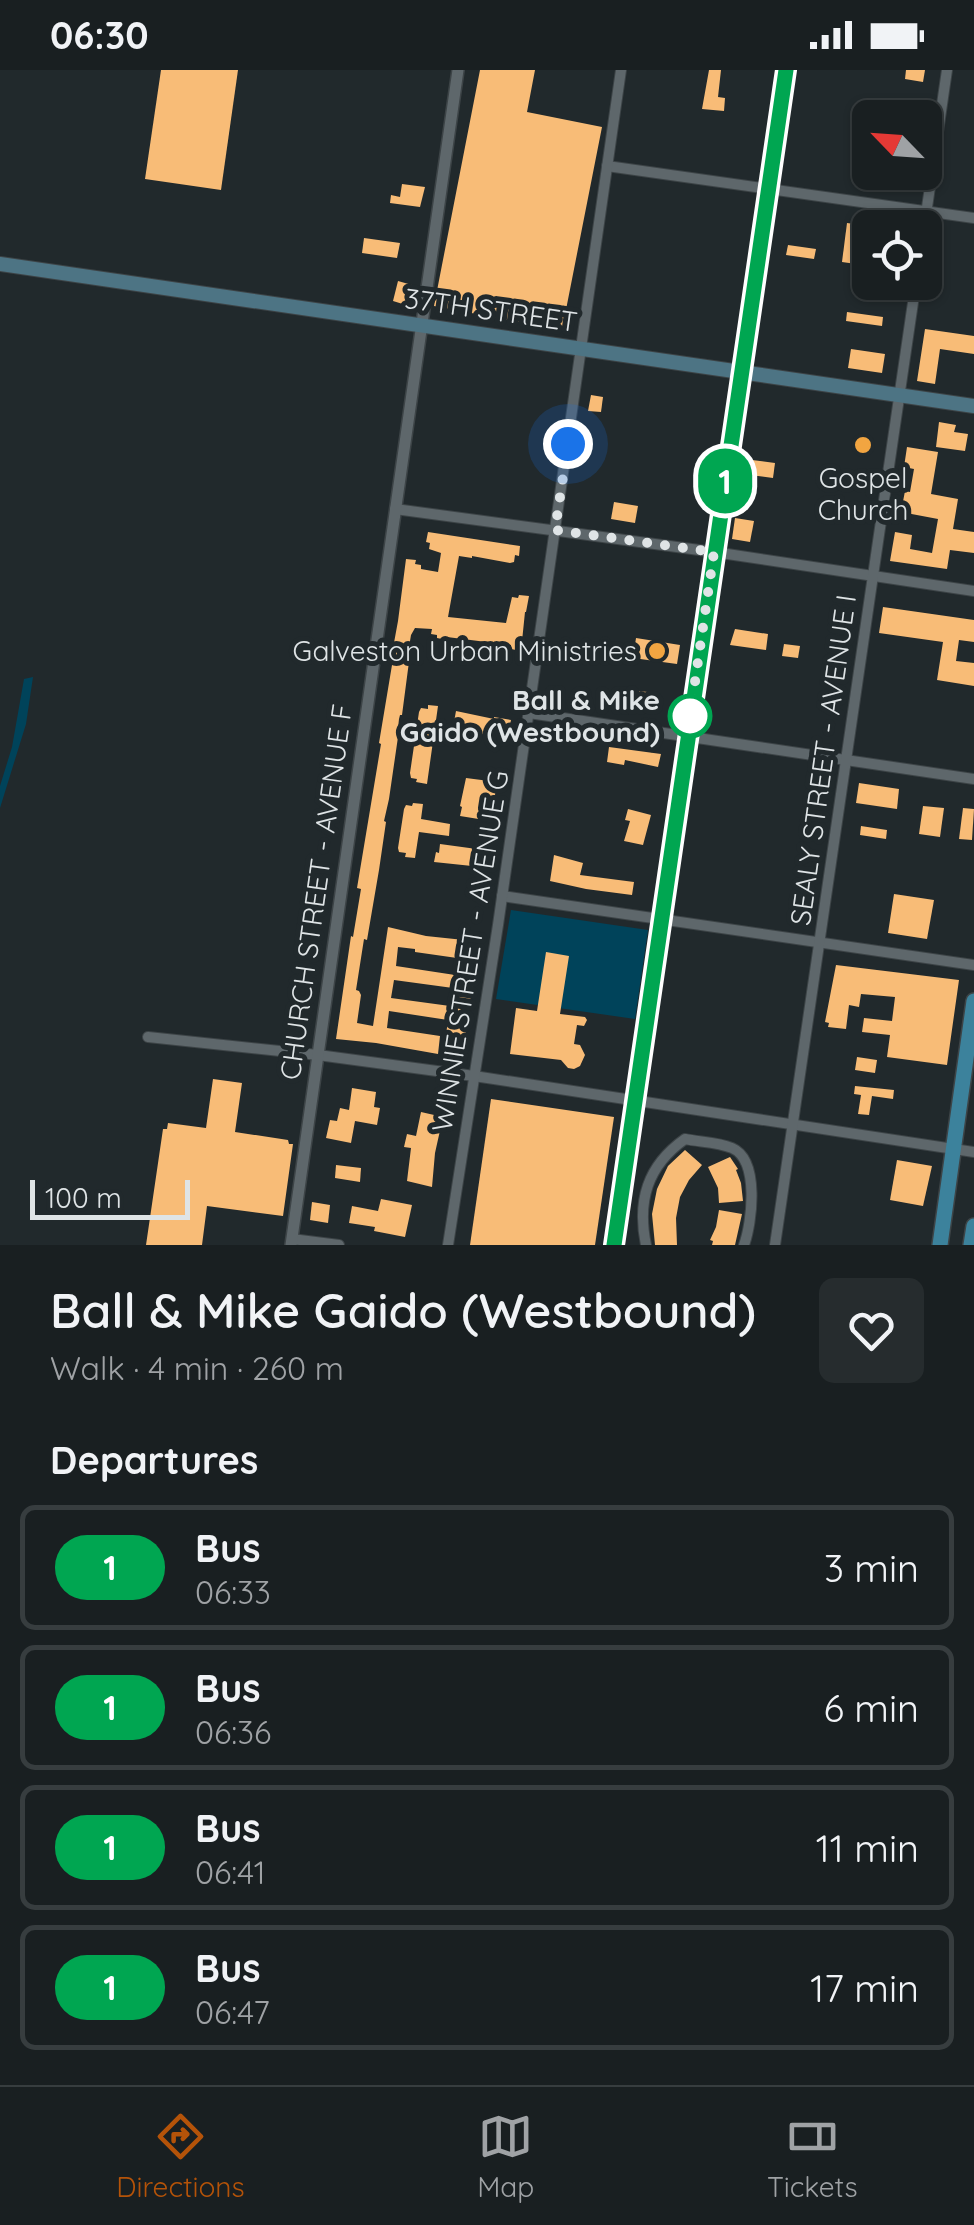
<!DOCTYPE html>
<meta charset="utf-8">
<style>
:root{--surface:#191f21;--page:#262c2e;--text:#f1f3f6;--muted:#9fa2a5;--line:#373d3f;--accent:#b45309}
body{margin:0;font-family:Quicksand,sans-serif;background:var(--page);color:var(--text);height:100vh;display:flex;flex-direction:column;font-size:38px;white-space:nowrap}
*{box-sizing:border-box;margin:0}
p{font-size:32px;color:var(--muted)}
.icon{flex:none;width:55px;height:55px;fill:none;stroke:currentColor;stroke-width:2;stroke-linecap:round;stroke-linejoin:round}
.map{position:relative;height:1175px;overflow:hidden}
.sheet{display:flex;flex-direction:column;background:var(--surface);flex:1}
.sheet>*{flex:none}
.badge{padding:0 20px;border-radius:32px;font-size:35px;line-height:65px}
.needle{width:65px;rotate:295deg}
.buttons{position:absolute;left:852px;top:30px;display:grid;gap:20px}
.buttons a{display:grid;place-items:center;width:90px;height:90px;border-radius:15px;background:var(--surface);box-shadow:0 2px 8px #0004,0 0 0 2px var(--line);font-size:50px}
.scale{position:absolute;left:30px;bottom:25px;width:160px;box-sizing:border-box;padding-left:10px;border:5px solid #dfe4e6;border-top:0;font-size:28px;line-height:35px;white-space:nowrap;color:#dfe4e6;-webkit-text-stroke:8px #21292c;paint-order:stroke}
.you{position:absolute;width:50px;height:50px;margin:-25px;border:8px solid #fff;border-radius:50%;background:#1a73e8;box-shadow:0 0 0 15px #1a73e833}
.map>.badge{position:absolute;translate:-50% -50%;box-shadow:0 0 0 5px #fff}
h2{padding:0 50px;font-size:38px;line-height:90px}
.round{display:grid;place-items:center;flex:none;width:105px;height:105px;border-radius:15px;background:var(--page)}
.overview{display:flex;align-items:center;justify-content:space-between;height:170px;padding:0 50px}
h1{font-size:48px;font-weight:600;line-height:75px}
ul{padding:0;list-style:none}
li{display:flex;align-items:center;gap:30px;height:125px;margin:0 20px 15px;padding:0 30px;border:5px solid var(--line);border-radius:15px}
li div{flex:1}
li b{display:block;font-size:38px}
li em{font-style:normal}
li .badge{min-width:110px;font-weight:700;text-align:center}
.status{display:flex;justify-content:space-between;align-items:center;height:70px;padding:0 50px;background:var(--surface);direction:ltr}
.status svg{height:28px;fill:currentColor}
.menu{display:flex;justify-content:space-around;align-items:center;height:140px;border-top:2px solid var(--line);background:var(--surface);font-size:28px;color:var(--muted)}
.menu a{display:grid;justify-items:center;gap:5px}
.menu .active{color:var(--accent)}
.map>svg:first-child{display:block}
.green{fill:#00435a}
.building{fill:#f8bc77;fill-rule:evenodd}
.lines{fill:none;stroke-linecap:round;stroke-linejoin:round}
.minor-casing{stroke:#3d4447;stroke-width:12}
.tertiary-casing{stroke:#3d4447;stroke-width:14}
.secondary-casing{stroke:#3d4447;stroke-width:16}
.primary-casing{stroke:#3d4447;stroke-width:18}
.minor{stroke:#5e676b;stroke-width:10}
.tertiary{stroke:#5e676b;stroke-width:11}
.secondary{stroke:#4d7484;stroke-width:14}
.primary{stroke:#3c829c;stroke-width:15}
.line-casing{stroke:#fff;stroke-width:22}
.line{stroke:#00a651;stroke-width:15}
.walk{stroke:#dfe4e6;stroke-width:10;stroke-dasharray:0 18}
.poi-dot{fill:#f2a541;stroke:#21292c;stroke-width:4}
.stop-dot{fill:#fff;stroke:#00a651;stroke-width:5}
.labels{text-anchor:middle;stroke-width:10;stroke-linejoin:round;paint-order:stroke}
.street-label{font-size:28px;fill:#dfe4e6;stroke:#21292c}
.poi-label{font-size:28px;fill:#dfe4e6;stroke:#21292c}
.stop-label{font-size:28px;font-weight:bold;fill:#dfe4e6;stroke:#21292c;text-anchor:end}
</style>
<div class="status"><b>06:30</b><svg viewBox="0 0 49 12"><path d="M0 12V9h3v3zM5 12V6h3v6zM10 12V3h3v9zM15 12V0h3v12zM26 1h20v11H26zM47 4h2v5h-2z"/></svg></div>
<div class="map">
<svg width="974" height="1175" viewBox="0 0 974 1175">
<rect width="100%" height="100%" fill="#21292c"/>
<!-- green -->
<g class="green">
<path d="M33 607 26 654 0 738V716L12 677 24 609Z"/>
<path d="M511 840 648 860 635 949 496 929Z"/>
</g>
<!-- building -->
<g class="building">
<path d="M161 0H238L221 120 145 109Z"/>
<path d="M480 0H535L527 42 602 57 562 260 434 236Z"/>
<path d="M709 0H721L718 27 725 28 724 41 702 39Z"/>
<path d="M906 0H925L923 12 905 9Z"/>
<path d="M402 114 425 117 420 137 390 133 391 125 400 127Z"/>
<path d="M847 153 870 156V196L842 192Z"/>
<path d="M364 168 400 173 397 188 362 183Z"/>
<path d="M788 175 816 179 814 189 786 185Z"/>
<path d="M398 211 412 215 406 235 393 231Z"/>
<path d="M847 242 883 247 882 256 846 251Z"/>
<path d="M925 259 974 266V284L940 279 935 314 917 311Z"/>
<path d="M851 279 885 284 882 303 848 298Z"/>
<path d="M591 325 603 327 601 342 588 341Z"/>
<path d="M939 352 956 355 954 362 968 364 965 381 936 377Z"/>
<path d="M907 377 938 382 931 424 958 429 953 459 974 462V483L950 480 947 499 890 491 895 462 912 465 910 479 932 483 938 449 901 442 905 421 910 422 914 399 904 397Z"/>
<path d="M752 390 775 393 773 408 750 405Z"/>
<path d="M614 432 638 436 635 453 611 449Z"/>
<path d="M735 448 754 451 750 472 732 469Z"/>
<path d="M428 462 520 476 519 486 515 485 514 492 510 493 472 486V488L459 486 448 547 506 553 512 527 518 528 519 525 529 526 526 542H525L521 581 511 579V575L447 567V570L437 568V565L431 564 432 559 415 558 411 565 408 583 410 584 402 645H400L399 649 397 667H398L389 729 384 751 386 752 379 800 367 870 364 869 356 920 359 921 361 925 357 953 373 956 388 857 426 866 464 870 462 888 476 890 465 968 446 965 448 950 389 941 387 958 440 966 438 984 376 973 336 969 351 866 353 867 361 819 357 818 381 674 379 673 393 589H391L398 551 406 489 416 490 415 494 421 495V499L438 502 441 483 429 479 430 473 426 472ZM398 877 415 879V882L457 888 455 905 396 896ZM394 910 453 918 450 936 391 928Z"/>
<path d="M883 537 974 550V572L959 570 956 591 974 593V616L937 610 943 572 879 563Z"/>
<path d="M735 559 768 564 766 580 730 575Z"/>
<path d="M636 568 680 575 677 594 633 588Z"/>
<path d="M784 574 800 576 798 588 782 586Z"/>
<path d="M639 621 656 623 654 642H637Z"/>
<path d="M428 635 438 636 427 714 416 712 417 709 411 708 410 703 419 642 421 638 428 639Z"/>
<path d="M456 641 494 649V647L511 650 509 660 506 659 505 666 500 665V667L462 661 457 659 458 652H454Z"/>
<path d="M609 677 661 684 658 697 625 690 624 695 607 692Z"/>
<path d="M466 708 497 712 491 751 460 746 462 737 460 736Z"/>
<path d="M859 713 899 719 897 739 856 733Z"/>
<path d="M413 733 423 734 421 749 450 754 449 766 419 762 415 788 405 787 406 783 399 782 398 778 404 739 406 735 412 736Z"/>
<path d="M923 736 944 738 940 767 919 764Z"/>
<path d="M963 738 974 739 972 770 959 769Z"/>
<path d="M628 739 651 745 643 775 624 771 630 751 625 750Z"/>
<path d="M861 756 887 760 886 769 860 765Z"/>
<path d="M440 774 484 780 487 783 486 789 490 790 489 800 472 798V796L434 792 436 782 439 783Z"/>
<path d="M554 785 583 793 580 805 634 812 632 825 586 819 550 811Z"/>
<path d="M894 824 934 830 927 869 888 863Z"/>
<path d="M546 882 569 886 560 944 585 947 587 950 584 956 577 955 574 974 580 975 585 985 580 996 574 999 568 998 561 990 510 984 516 938 537 941Z"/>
<path d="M836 895 959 910 947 995 887 987 890 965 862 962 864 948 892 951 895 927 861 924 859 937 849 935 846 959 828 957 829 953 825 952Z"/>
<path d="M857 987 877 990 875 1003 855 1000Z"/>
<path d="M213 1009 242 1013 235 1062 288 1070 289 1074H293L283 1146 207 1136 202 1175H146L163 1059H167L168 1053 206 1058Z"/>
<path d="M855 1016 894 1020 893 1029 872 1026 869 1045 858 1044 861 1025 854 1024Z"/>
<path d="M352 1018 376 1022 374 1037 380 1038 377 1055 355 1051 351 1073 326 1068 330 1050 337 1051 340 1038 349 1040Z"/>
<path d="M491 1029 614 1047 595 1175H470Z"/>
<path d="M421 1042 443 1047 435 1083 432 1117 407 1111 411 1078 404 1077 407 1064 416 1066Z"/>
<path d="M685 1080 702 1095 689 1110 680 1127 676 1148 677 1175H655L652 1144 657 1119 668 1096Z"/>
<path d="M730 1087 738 1099 736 1100 741 1113 743 1131 719 1133 718 1118 708 1097Z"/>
<path d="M897 1090 932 1096 923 1136 890 1130Z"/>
<path d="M336 1095 361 1098 360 1112 335 1108Z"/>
<path d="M381 1129 412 1135 405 1167 374 1161 375 1157 349 1153 352 1136 378 1141Z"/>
<path d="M312 1132 330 1135 328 1153 310 1150Z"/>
<path d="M719 1140 742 1144 735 1175H712L713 1171 710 1170 716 1157Z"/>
</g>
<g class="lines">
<!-- minor casing -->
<g class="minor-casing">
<g id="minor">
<path d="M607 96 974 148"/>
<path d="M924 158 947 0"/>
<path d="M395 439 714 482 974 521"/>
<path d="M529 643 974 709"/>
<path d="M502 826 974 895"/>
<path d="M148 967 318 985 474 1006 974 1082"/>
<path d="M292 1169 339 1175"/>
<path d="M448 1175 498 855 621 0"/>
<path d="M646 1175C637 1131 647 1096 685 1069 699 1072 718 1072 732 1078 760 1090 752 1153 744 1175"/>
<path d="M775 1175 916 212"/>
</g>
</g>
<!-- tertiary casing -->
<g class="tertiary-casing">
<g id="tertiary">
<path d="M291 1175 458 0"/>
<path d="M614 1175 786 0"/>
</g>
</g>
<!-- secondary casing -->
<g class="secondary-casing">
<path id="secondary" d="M0 194 974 336"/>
</g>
<!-- primary casing -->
<g class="primary-casing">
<g id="primary">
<path d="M940 1175 974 931"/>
<path d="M971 1175 974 1156"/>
</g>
</g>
<!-- minor -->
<use href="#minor" class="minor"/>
<!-- tertiary -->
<use href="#tertiary" class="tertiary"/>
<!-- secondary -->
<use href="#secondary" class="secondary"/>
<!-- primary -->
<use href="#primary" class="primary"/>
</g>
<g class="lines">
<!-- line casing -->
<g class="line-casing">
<path id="line" d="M614 1175 786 0"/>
</g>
<!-- line -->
<use href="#line" class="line"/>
<!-- walk -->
<path class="walk" d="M568 374 555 460 714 482 690 646"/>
</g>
<!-- markers -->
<g class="poi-dot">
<circle cx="863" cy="375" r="10"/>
<circle cx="657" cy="581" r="10"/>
</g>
<circle class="stop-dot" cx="690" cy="646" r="20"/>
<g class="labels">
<!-- street labels -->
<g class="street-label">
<text transform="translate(491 240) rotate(8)" y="10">37TH STREET</text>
<text transform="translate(823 690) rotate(-82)" y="10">SEALY STREET - AVENUE I</text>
<text transform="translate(316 822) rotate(-82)" y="10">CHURCH STREET - AVENUE F</text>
<text transform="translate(470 881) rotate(-81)" y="10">WINNIE STREET - AVENUE G</text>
</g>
<!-- poi labels -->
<g class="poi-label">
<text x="863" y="418">Gospel<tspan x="863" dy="32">Church</tspan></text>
<text x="637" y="591" text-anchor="end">Galveston Urban Ministries</text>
</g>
<!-- stop labels -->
<g class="stop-label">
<text x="660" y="640">Ball &amp; Mike<tspan x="660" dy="32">Gaido (Westbound)</tspan></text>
</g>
</g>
</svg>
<div class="buttons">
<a><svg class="needle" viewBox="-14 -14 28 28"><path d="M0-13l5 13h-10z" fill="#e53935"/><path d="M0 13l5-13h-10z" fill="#9fa2a5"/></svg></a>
<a><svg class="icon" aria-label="locate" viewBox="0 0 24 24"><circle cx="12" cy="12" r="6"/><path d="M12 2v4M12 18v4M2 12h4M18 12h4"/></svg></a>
</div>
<div class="scale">100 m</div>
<div class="you" style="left:568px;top:374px"></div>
<b class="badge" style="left:725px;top:411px;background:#00a651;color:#fff">1</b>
</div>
<section class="sheet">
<div class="overview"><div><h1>Ball &amp; Mike Gaido (Westbound)</h1><p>Walk · 4 min · 260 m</p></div><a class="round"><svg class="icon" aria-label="heart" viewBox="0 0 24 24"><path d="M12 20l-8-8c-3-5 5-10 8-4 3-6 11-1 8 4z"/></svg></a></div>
<h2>Departures</h2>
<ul>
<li><span class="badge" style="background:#00a651;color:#fff">1</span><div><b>Bus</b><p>06:33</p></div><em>3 min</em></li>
<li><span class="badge" style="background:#00a651;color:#fff">1</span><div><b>Bus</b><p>06:36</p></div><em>6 min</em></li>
<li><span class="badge" style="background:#00a651;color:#fff">1</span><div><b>Bus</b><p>06:41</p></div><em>11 min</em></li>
<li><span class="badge" style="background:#00a651;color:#fff">1</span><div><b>Bus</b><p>06:47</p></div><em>17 min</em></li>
</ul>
</section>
<nav class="menu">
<a class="active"><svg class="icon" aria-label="directions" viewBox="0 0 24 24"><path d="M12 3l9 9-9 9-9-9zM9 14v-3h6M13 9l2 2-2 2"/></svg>Directions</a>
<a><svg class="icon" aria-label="map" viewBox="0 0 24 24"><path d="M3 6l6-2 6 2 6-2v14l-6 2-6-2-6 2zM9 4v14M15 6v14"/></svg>Map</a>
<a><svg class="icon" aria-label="tickets" viewBox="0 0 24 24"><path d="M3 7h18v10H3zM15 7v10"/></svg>Tickets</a>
</nav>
